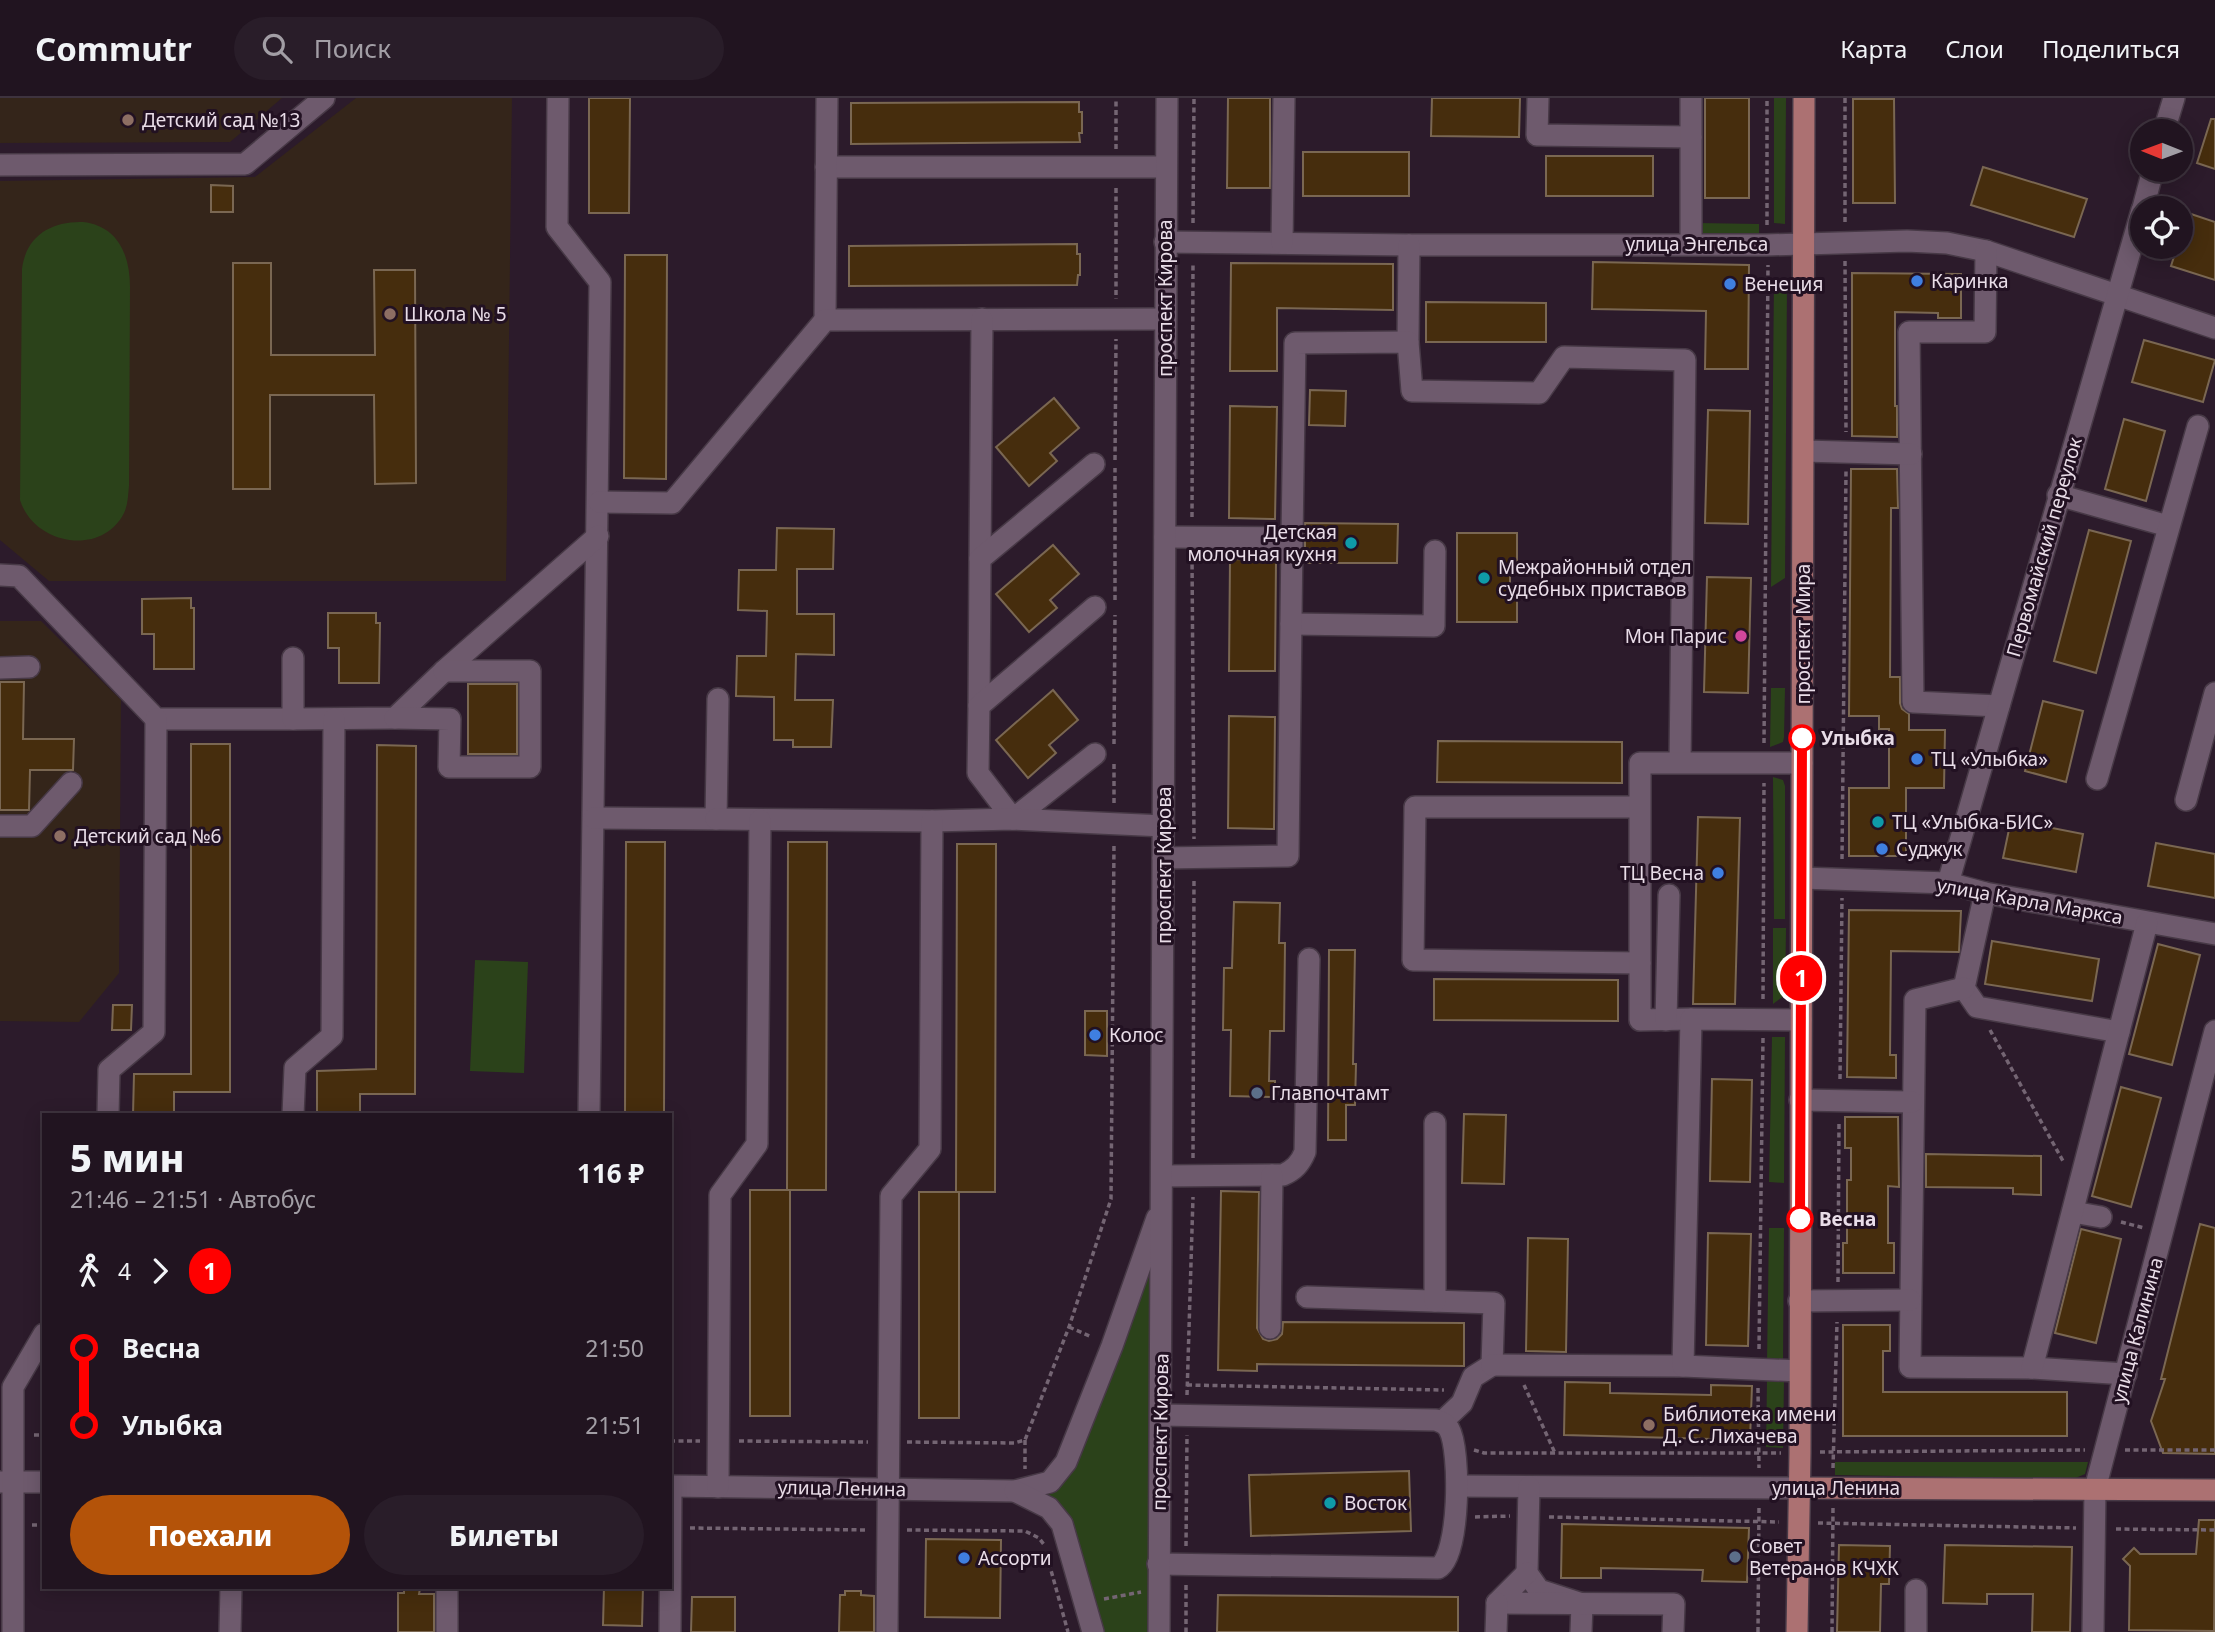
<!DOCTYPE html>
<html lang="ru">
<meta charset="utf-8">
<style>
:root{--surface:#211420;--page:#291d29;--text:#f1f3f6;--muted:#a29ea5;--line:#3e333e;--accent:#b45309}
body{margin:0;font-family:"Noto Sans",sans-serif;background:var(--page);color:var(--text);height:100vh;display:flex;flex-direction:column;font-size:26px;white-space:nowrap}
*{box-sizing:border-box;margin:0}
p{font-size:23px;color:var(--muted)}
.icon{flex:none;width:38px;height:38px;fill:none;stroke:currentColor;stroke-width:2;stroke-linecap:round;stroke-linejoin:round}
.map{position:relative;flex:1;overflow:hidden}
.drawer{position:absolute;left:42px;top:1015px;width:630px;height:476px;display:flex;flex-direction:column;background:var(--surface);border-radius:0px;box-shadow:0 4px 18px #0003,0 0 0 2px var(--line)}
.drawer>*{flex:none}
.badge{padding:0 14px;border-radius:23px;font-size:24px;line-height:46px}
.needle{width:46px;rotate:271deg}
.controls{position:absolute;left:2130px;top:21px;display:grid;gap:14px}
.controls a{display:grid;place-items:center;width:63px;height:63px;border-radius:50%;background:var(--surface);box-shadow:0 4px 18px #0003,0 0 0 2px var(--line);font-size:35px}
.map>.badge{position:absolute;translate:-50% -50%;box-shadow:0 0 0 4px #fff}
.legs{display:flex;align-items:center;gap:10px;height:77px;padding:0 28px;font-size:23px}
.legs p{margin-inline-start:auto}
.head{display:flex;align-items:center;justify-content:space-between;height:119px;padding:0 28px}
h1{font-size:38px;font-weight:800;line-height:52px}
.button{display:flex;gap:14px;margin-top:auto;padding:14px 28px}
.button a{flex:1;height:80px;border-radius:42px;background:var(--accent);color:#fff;font-size:28px;font-weight:800;line-height:80px;text-align:center}
.button a+a{background:var(--page);color:var(--text)}
ul{padding:0 28px;list-style:none}
li{display:flex;align-items:center;gap:24px;height:77px;font-size:26px}
li i{display:grid;place-items:center;width:10px;height:100%;margin:0 9px;background:currentColor}
li i::after{content:'';width:18px;height:18px;margin:-9px;border:5px solid;border-radius:50%;background:var(--surface)}
li p{margin-inline-start:auto}
li:first-child i{background:linear-gradient(#0000 50%,currentColor 0)}
li:last-child i{background:linear-gradient(currentColor 50%,#0000 0)}
header{display:flex;align-items:center;gap:42px;box-sizing:border-box;height:98px;padding:0 35px;background:var(--surface);border-bottom:2px solid var(--line)}
header strong{font-size:33px}
nav{display:flex;gap:38px;margin-inline-start:auto;font-size:24px}
.search{width:490px;height:63px;background:var(--page);display:flex;align-items:center;gap:18px;box-sizing:border-box;padding:0 24px;border-radius:38px;color:var(--muted);font-size:26px}
.map>svg:first-child{display:block}
.education{fill:#34251a}
.green{fill:#2b421a}
.building{fill:#462d0d;stroke:#7a6752;stroke-width:2}
.lines{fill:none;stroke-linecap:round;stroke-linejoin:round}
.minor-casing{stroke:#473946;stroke-width:24}
.major-casing{stroke:#473946;stroke-width:24}
.path{stroke:#746573;stroke-width:3.5;stroke-dasharray:5 3.5;stroke-linecap:butt}
.minor{stroke:#6e5a6d;stroke-width:21}
.major{stroke:#ac7172;stroke-width:21}
.line-1-casing{stroke:#fff;stroke-width:16}
.line-1{stroke:#f00;stroke-width:10}
.education-dot{fill:#8d6e63;stroke:#212;stroke-width:2.5}
.shop-dot{fill:#3f7fe0;stroke:#212;stroke-width:2.5}
.culture-dot{fill:#0f9aa8;stroke:#212;stroke-width:2.5}
.hotel-dot{fill:#d1479c;stroke:#212;stroke-width:2.5}
.stop-1-dot{fill:#fff;stroke:#f00;stroke-width:3.5}
.service-dot{fill:#5c6f8a;stroke:#212;stroke-width:2.5}
.labels{text-anchor:middle;stroke-width:6;stroke-linejoin:round;paint-order:stroke}
.poi-label{font-size:19px;fill:#e9dde8;stroke:#212;text-anchor:start}
.street-label{font-size:19px;fill:#e9dde8;stroke:#212}
.stop-label{font-size:19px;font-weight:bold;fill:#e9dde8;stroke:#212;text-anchor:start}
</style>
<header>
<strong>Commutr</strong>
<div class="search"><svg class="icon" aria-label="search" viewBox="0 0 24 24"><circle cx="10" cy="10" r="6"/><path d="M15 15l6 6"/></svg>Поиск</div>
<nav><a>Карта</a><a>Слои</a><a>Поделиться</a></nav>
</header>
<div class="map">
<svg width="2215" height="1534" viewBox="0 0 2215 1534">
<rect width="100%" height="100%" fill="#2c1b2b"/>
<!-- education -->
<g class="education">
<path d="M0 0H282L230 44 0 45Z"/>
<path d="M356 0H512L506 483H49L0 442V83L255 79Z"/>
<path d="M0 523H41L121 602 119 875 79 924 0 923Z"/>
</g>
<!-- green -->
<g class="green">
<path d="M1774 0H1786L1785 126 1774 125Z"/>
<path d="M83 124C118 128 130 157 130 189L129 388C128 397 128 407 124 415 102 459 34 447 20 402L22 171C26 138 51 123 83 124Z"/>
<path d="M1697 125 1759 126V137L1705 136 1700 134Z"/>
<path d="M1774 182H1787L1785 480 1771 489Z"/>
<path d="M1771 590H1785L1784 639 1783 644 1770 649Z"/>
<path d="M1773 679 1783 682 1785 688V821H1774Z"/>
<path d="M1773 830H1786L1785 897 1773 906Z"/>
<path d="M475 862 528 864 524 975 470 973Z"/>
<path d="M1772 939H1785L1784 1085 1769 1084Z"/>
<path d="M1162 1106 1158 1534H1095L1069 1443 1030 1390 1050 1384Z"/>
<path d="M1769 1130H1784L1783 1264H1767Z"/>
<path d="M1767 1282H1784L1783 1350 1766 1349Z"/>
<path d="M1835 1364H2088L2085 1376 2073 1381 1835 1377Z"/>
</g>
<!-- building -->
<g class="building">
<path d="M589 0H630L629 115H589Z"/>
<path d="M1228 0H1270V90H1227Z"/>
<path d="M1432 0H1520L1519 39 1431 38Z"/>
<rect x="1705" y="0" width="44" height="100"/>
<path d="M1853 1H1894L1895 105H1853Z"/>
<path d="M1079 4V14H1082V35H1079L1080 44 851 46V5Z"/>
<path d="M2211 21H2215V71L2197 65Z"/>
<rect x="1303" y="54" width="106" height="44"/>
<rect x="1546" y="58" width="107" height="40"/>
<path d="M1983 69 2087 101 2074 139 1971 107Z"/>
<path d="M211 87 233 88V114H211Z"/>
<path d="M2188 115 2215 124V182L2171 168 2177 149H2180V138Z"/>
<path d="M1077 146V156H1080V177H1078L1077 187 849 188V148Z"/>
<path d="M625 157H667L666 381 624 380Z"/>
<path d="M1593 164 1749 167 1748 271H1705L1706 213 1592 211Z"/>
<path d="M233 165H271V257H375L374 172H415L416 385 375 386 374 297H270V391H233Z"/>
<path d="M1231 165 1393 166V212L1277 210V273H1230Z"/>
<path d="M1852 175 1961 176V220H1938V215L1895 214V308H1897V339L1852 338Z"/>
<path d="M1426 204 1546 205V244H1426Z"/>
<path d="M2144 242 2215 262 2203 304 2132 284Z"/>
<path d="M1310 292 1346 293 1345 328 1309 327Z"/>
<path d="M1054 300 1079 330 1050 355 1057 363 1029 388 996 349Z"/>
<path d="M1230 308 1277 309 1275 421 1229 420Z"/>
<path d="M1708 312 1750 313 1748 426 1705 425Z"/>
<path d="M2124 321 2165 333 2146 403 2105 391Z"/>
<path d="M1851 371H1897L1898 410H1891L1890 579H1900V605L1902 611 1909 616V632H1945L1944 690H1906V758H1849V690H1889V631H1879V618H1849Z"/>
<path d="M1305 425 1398 426 1397 465H1305Z"/>
<path d="M777 430 834 431 833 471H797V516H834V557L796 556 795 602H833L831 649H793V642H774V599L736 598 737 558H766L767 513 738 512 739 472H776Z"/>
<path d="M2089 432 2131 443 2096 575 2054 563Z"/>
<path d="M1457 435H1517V463H1510V497H1517V524H1457Z"/>
<path d="M1053 447 1079 476 1050 502 1057 510 1029 534 996 496Z"/>
<path d="M1230 461 1276 462 1275 573H1229Z"/>
<path d="M1707 479 1751 480 1748 595 1704 594Z"/>
<path d="M191 500V510H194V571H154V536H142V501Z"/>
<path d="M328 515H376V525H380L379 585H339V550H328Z"/>
<path d="M0 584H24L23 641H74L73 672H30L29 712H0Z"/>
<rect x="468" y="586" width="49" height="70"/>
<path d="M1053 592 1078 622 1049 647 1056 655 1028 680 996 642Z"/>
<path d="M2043 603 2083 613 2066 684 2025 673Z"/>
<path d="M1229 618 1275 619 1274 731 1228 730Z"/>
<path d="M1438 643 1622 644V685L1437 684Z"/>
<path d="M191 646H230V994H174V1017H133L134 976H191Z"/>
<path d="M377 647 416 648 415 996H360V1017H317V973L376 971Z"/>
<path d="M1698 719 1740 720 1735 906H1693Z"/>
<path d="M2011 722 2083 736 2076 774 2003 760Z"/>
<path d="M626 744H665L664 1017H625Z"/>
<path d="M788 744H827L826 1092H787Z"/>
<path d="M2156 745 2215 756V800L2148 788Z"/>
<path d="M957 746H996L995 1094H956Z"/>
<path d="M1234 804 1280 805 1279 845H1285L1284 933H1270L1269 983H1275V999L1230 998 1231 932H1223L1224 870H1232Z"/>
<path d="M1849 812 1961 813 1959 854 1891 853 1890 957H1896V980L1847 979Z"/>
<path d="M1992 843 2099 861 2092 903 1985 886Z"/>
<path d="M2158 846 2200 857 2172 967 2129 956Z"/>
<path d="M1329 852H1355L1353 966H1356L1355 1007H1346V1042H1328Z"/>
<path d="M1434 881 1618 882V923L1434 922Z"/>
<path d="M113 907H132L131 932H112Z"/>
<path d="M1085 913H1107V958L1085 957Z"/>
<path d="M1712 981 1752 982 1750 1084 1710 1083Z"/>
<path d="M2121 989 2161 1000 2131 1109 2092 1098Z"/>
<path d="M1464 1016 1506 1017 1504 1086 1462 1085Z"/>
<path d="M1845 1019H1898L1899 1089 1888 1088V1145H1894V1175H1843V1145H1847V1082H1851V1050H1845Z"/>
<path d="M1926 1056 2041 1058V1097L2013 1096V1090L1926 1089Z"/>
<rect x="750" y="1092" width="40" height="226"/>
<path d="M1221 1093 1259 1094 1257 1230 1263 1241 1269 1243 1277 1241 1282 1236 1283 1224 1464 1225V1268L1257 1266V1273L1218 1272Z"/>
<rect x="919" y="1094" width="40" height="226"/>
<path d="M2200 1126 2215 1130V1356L2163 1355 2151 1323 2165 1281H2161Z"/>
<path d="M2081 1131 2121 1141 2096 1245 2055 1235Z"/>
<path d="M1708 1135 1751 1136 1748 1248 1706 1247Z"/>
<path d="M1528 1140 1568 1141 1566 1254 1526 1253Z"/>
<path d="M1843 1227H1890V1253H1883V1294H2067V1338H1843Z"/>
<path d="M1565 1284 1610 1285V1295L1711 1297V1287L1752 1288 1750 1342 1564 1337Z"/>
<path d="M1409 1373 1411 1433 1251 1438 1249 1377Z"/>
<path d="M2199 1422H2215L2214 1533 2129 1532 2130 1468 2123 1461 2134 1450 2140 1456H2196Z"/>
<path d="M1562 1426 1749 1430 1747 1484 1702 1483 1703 1472 1601 1470V1480H1561Z"/>
<path d="M926 1441 1001 1442 1000 1520 925 1519Z"/>
<path d="M1839 1447 1890 1448 1889 1486H1881L1880 1534H1837Z"/>
<path d="M1945 1447 2072 1449 2070 1534H2032L2033 1496H1987V1506L1943 1505Z"/>
<path d="M604 1489H643L642 1528 603 1527Z"/>
<path d="M404 1491H420L419 1496H434V1534H398V1495H404Z"/>
<path d="M845 1493H861V1497L874 1498V1534H839L840 1497H845Z"/>
<path d="M1218 1497 1458 1499V1534H1217Z"/>
<path d="M692 1499H735V1534H691Z"/>
</g>
<g class="lines">
<!-- minor casing -->
<g class="minor-casing">
<g id="minor">
<path d="M558 0 557 129 600 184 589 1017"/>
<path d="M1538 0 1537 37 1691 39"/>
<path d="M1691 0V146"/>
<path d="M2164 33 2174 0"/>
<path d="M0 67 245 66 324 0"/>
<path d="M826 69H1166"/>
<path d="M2143 110 2153 72"/>
<path d="M1165 144 1409 147H1766L1907 143 1947 145 1986 153 2215 230"/>
<path d="M1282 145 1284 0"/>
<path d="M1986 153 1985 234H1909L1913 604 1999 608"/>
<path d="M825 222 827 0"/>
<path d="M1408 244 1409 147"/>
<path d="M1804 353 1911 356"/>
<path d="M2058 397 2168 428"/>
<path d="M599 404 672 405 825 222 1165 221"/>
<path d="M1292 440 1295 245 1408 244 1412 293 1539 295 1564 259 1685 262 1680 664"/>
<path d="M980 461 982 221"/>
<path d="M0 477 19 478 156 621H293"/>
<path d="M1291 526 1434 528 1435 453"/>
<path d="M293 560V621L395 620 444 573 598 438"/>
<path d="M0 570 29 569"/>
<path d="M979 608 980 461 1094 366"/>
<path d="M395 620 450 621 449 669H530V573H444"/>
<path d="M1095 656 1013 721 978 675 979 608 1095 509"/>
<path d="M2097 681 2198 328"/>
<path d="M2186 702 2215 595"/>
<path d="M1639 709H1415L1413 862 1640 865"/>
<path d="M594 720 716 721 718 601"/>
<path d="M716 721 932 723 1013 721 1164 728"/>
<path d="M0 728H32L71 685"/>
<path d="M1163 760 1288 758 1292 440 1165 439"/>
<path d="M1802 780 1948 785 1985 795 2215 836"/>
<path d="M1948 785 2142 112"/>
<path d="M1985 795 1964 890 1977 909 2119 934"/>
<path d="M1964 890 1915 902 1910 1269 2032 1270 2126 1276"/>
<path d="M1691 921 1640 922V665H1802"/>
<path d="M1666 922 1669 797"/>
<path d="M1800 1002 1912 1004"/>
<path d="M108 1017 109 972 154 934 156 621"/>
<path d="M293 1017 295 970 332 938 334 621"/>
<path d="M1162 1078 1283 1077C1294 1072 1300 1066 1305 1054L1309 861"/>
<path d="M2073 1114 2101 1119"/>
<path d="M1307 1199 1494 1205 1492 1267 1473 1279 1462 1305 1442 1324"/>
<path d="M1435 1203V1025"/>
<path d="M1799 1203 1910 1202"/>
<path d="M1270 1230 1272 1077"/>
<path d="M1492 1267 1683 1268"/>
<path d="M2032 1270 2147 825"/>
<path d="M1799 1273 1683 1268 1691 921 1801 922"/>
<path d="M0 1384H44"/>
<path d="M670 1388 1015 1393 1050 1384 1066 1364 1112 1248 1157 1120"/>
<path d="M1457 1388 1798 1390"/>
<path d="M718 1389 720 1097 757 1046 760 722"/>
<path d="M1529 1389 1527 1475 1539 1492 1582 1506 1581 1534"/>
<path d="M1015 1393 1049 1410 1062 1426 1093 1534"/>
<path d="M1158 1466 1438 1470C1460 1459 1461 1352 1449 1331 1446 1325 1441 1324 1436 1322L1161 1317"/>
<path d="M1527 1475 1497 1505 1674 1506 1673 1534"/>
<path d="M13 1534V1289L44 1236"/>
<path d="M230 1534 231 1489"/>
<path d="M447 1534V1489"/>
<path d="M670 1534 671 1388"/>
<path d="M887 1534 891 1098 930 1051 932 723"/>
<path d="M1159 1534 1167 0"/>
<path d="M1496 1534 1497 1505"/>
<path d="M1916 1534V1492"/>
<path d="M2093 1534 2095 1391 2215 933"/>
</g>
</g>
<!-- major casing -->
<g class="major-casing">
<g id="major">
<path d="M1798 1390 2215 1392"/>
<path d="M1797 1534 1800 1355 1804 0"/>
</g>
</g>
<!-- path -->
<g class="path">
<path d="M1845 0V124"/>
<path d="M1116 51V0"/>
<path d="M1116 90V201"/>
<path d="M1193 125 1194 0"/>
<path d="M1767 127V0"/>
<path d="M1845 163 1846 334"/>
<path d="M1115 362 1116 241"/>
<path d="M1192 419 1193 164"/>
<path d="M1192 458 1194 741"/>
<path d="M1115 502V370"/>
<path d="M1764 645 1768 167"/>
<path d="M1114 646 1115 517"/>
<path d="M1114 705V664"/>
<path d="M1842 761 1846 373"/>
<path d="M1763 901 1764 685"/>
<path d="M1990 932 2063 1063"/>
<path d="M1840 981 1842 800"/>
<path d="M1193 1060 1194 780"/>
<path d="M2121 1124 2144 1130"/>
<path d="M1838 1184 1839 1024"/>
<path d="M1069 1229 1092 1239"/>
<path d="M1759 1251 1763 940"/>
<path d="M1187 1287 1444 1292"/>
<path d="M1524 1287 1555 1355"/>
<path d="M1758 1290 1759 1370"/>
<path d="M1187 1297 1193 1099"/>
<path d="M34 1337H44"/>
<path d="M1025 1342V1371"/>
<path d="M670 1343H700"/>
<path d="M739 1343 868 1344"/>
<path d="M907 1344 1014 1345 1025 1342 1069 1229 1111 1101 1114 745"/>
<path d="M1474 1352 1484 1355H1781"/>
<path d="M2125 1352H2215"/>
<path d="M1820 1354 2085 1352"/>
<path d="M1833 1370 1837 1224"/>
<path d="M1475 1419 1510 1418"/>
<path d="M1549 1419 1779 1424"/>
<path d="M1818 1425 2076 1430"/>
<path d="M32 1427H44"/>
<path d="M690 1430 868 1432"/>
<path d="M2116 1431 2215 1432"/>
<path d="M907 1432 1025 1433 1039 1440 1045 1448"/>
<path d="M1186 1448 1187 1337"/>
<path d="M1049 1465 1068 1534"/>
<path d="M1186 1487V1534"/>
<path d="M1104 1501 1141 1494"/>
<path d="M1758 1534 1759 1409"/>
<path d="M1832 1534 1833 1409"/>
</g>
<!-- minor -->
<use href="#minor" class="minor"/>
<!-- major -->
<use href="#major" class="major"/>
</g>
<g class="lines">
<!-- line-1 casing -->
<g class="line-1-casing">
<path id="line-1" d="M1800 1121 1802 640"/>
</g>
<!-- line-1 -->
<use href="#line-1" class="line-1"/>
</g>
<!-- markers -->
<g class="education-dot">
<circle cx="128" cy="22" r="7"/>
<circle cx="390" cy="216" r="7"/>
<circle cx="60" cy="738" r="7"/>
<circle cx="1649" cy="1327" r="7"/>
</g>
<g class="shop-dot">
<circle cx="1917" cy="183" r="7"/>
<circle cx="1730" cy="186" r="7"/>
<circle cx="1917" cy="661" r="7"/>
<circle cx="1882" cy="751" r="7"/>
<circle cx="1718" cy="775" r="7"/>
<circle cx="1095" cy="937" r="7"/>
<circle cx="964" cy="1460" r="7"/>
</g>
<g class="culture-dot">
<circle cx="1351" cy="445" r="7"/>
<circle cx="1484" cy="480" r="7"/>
<circle cx="1878" cy="724" r="7"/>
<circle cx="1330" cy="1405" r="7"/>
</g>
<circle class="hotel-dot" cx="1741" cy="538" r="7"/>
<g class="stop-1-dot">
<circle cx="1802" cy="640" r="12"/>
<circle cx="1800" cy="1121" r="12"/>
</g>
<g class="service-dot">
<circle cx="1257" cy="995" r="7"/>
<circle cx="1735" cy="1459" r="7"/>
</g>
<g class="labels">
<!-- poi labels -->
<g class="poi-label">
<text x="142" y="29">Детский сад №13</text>
<text x="1931" y="190">Каринка</text>
<text x="1744" y="193">Венеция</text>
<text x="404" y="223">Школа № 5</text>
<text x="1337" y="441" text-anchor="end">Детская<tspan x="1337" dy="22">молочная кухня</tspan></text>
<text x="1498" y="476">Межрайонный отдел<tspan x="1498" dy="22">судебных приставов</tspan></text>
<text x="1727" y="545" text-anchor="end">Мон Парис</text>
<text x="1931" y="668">ТЦ «Улыбка»</text>
<text x="1892" y="731">ТЦ «Улыбка-БИС»</text>
<text x="74" y="745">Детский сад №6</text>
<text x="1896" y="758">Суджук</text>
<text x="1704" y="782" text-anchor="end">ТЦ Весна</text>
<text x="1109" y="944">Колос</text>
<text x="1271" y="1002">Главпочтамт</text>
<text x="1663" y="1323">Библиотека имени<tspan x="1663" dy="22">Д. С. Лихачева</tspan></text>
<text x="1344" y="1412">Восток</text>
<text x="1749" y="1455">Совет<tspan x="1749" dy="22">Ветеранов КЧХК</tspan></text>
<text x="978" y="1467">Ассорти</text>
</g>
<!-- street labels -->
<g class="street-label">
<text x="1697" y="153">улица Энгельса</text>
<text transform="translate(1165 200) rotate(-90)" y="7">проспект Кирова</text>
<text transform="translate(2044 449) rotate(-74)" y="7">Первомайский переулок</text>
<text transform="translate(1803 536) rotate(-90)" y="7">проспект Мира</text>
<text transform="translate(1164 767) rotate(-90)" y="7">проспект Кирова</text>
<text transform="translate(2030 803) rotate(10)" y="7">улица Карла Маркса</text>
<text transform="translate(2137 1232) rotate(-75)" y="7">улица Калинина</text>
<text transform="translate(1160 1334) rotate(-89)" y="7">проспект Кирова</text>
<text transform="translate(842 1390) rotate(1)" y="7">улица Ленина</text>
<text x="1836" y="1397">улица Ленина</text>
</g>
<!-- stop labels -->
<g class="stop-label">
<text x="1821" y="647">Улыбка</text>
<text x="1819" y="1128">Весна</text>
</g>
</g>
</svg>
<div class="controls">
<a><svg class="needle" viewBox="-14 -14 28 28"><path d="M0-13l5 13h-10z" fill="#e53935"/><path d="M0 13l5-13h-10z" fill="#a29ea5"/></svg></a>
<a><svg class="icon" aria-label="locate" viewBox="0 0 24 24"><circle cx="12" cy="12" r="6"/><path d="M12 2v4M12 18v4M2 12h4M18 12h4"/></svg></a>
</div>
<b class="badge" style="left:1801px;top:880px;background:#f00;color:#fff">1</b>
<section class="drawer">
<div class="head"><div><h1>5 мин</h1><p>21:46 – 21:51 · Автобус</p></div><b>116 ₽</b></div>
<div class="legs"><svg class="icon" aria-label="walk" viewBox="0 0 24 24"><circle cx="13" cy="4" r="2"/><path d="M13 8l-2 6 4 7M11 14l-3 7M7 12l3-4h3l4 4"/></svg>4<svg class="icon" aria-label="forward" viewBox="0 0 24 24"><path d="M9 5l7 7-7 7"/></svg><b class="badge" style="background:#f00;color:#fff">1</b></div>
<ul>
<li><i style="color:#f00"></i><b>Весна</b><p>21:50</p></li>
<li><i style="color:#f00"></i><b>Улыбка</b><p>21:51</p></li>
</ul>
<div class="button"><a>Поехали</a><a>Билеты</a></div>
</section>
</div>
